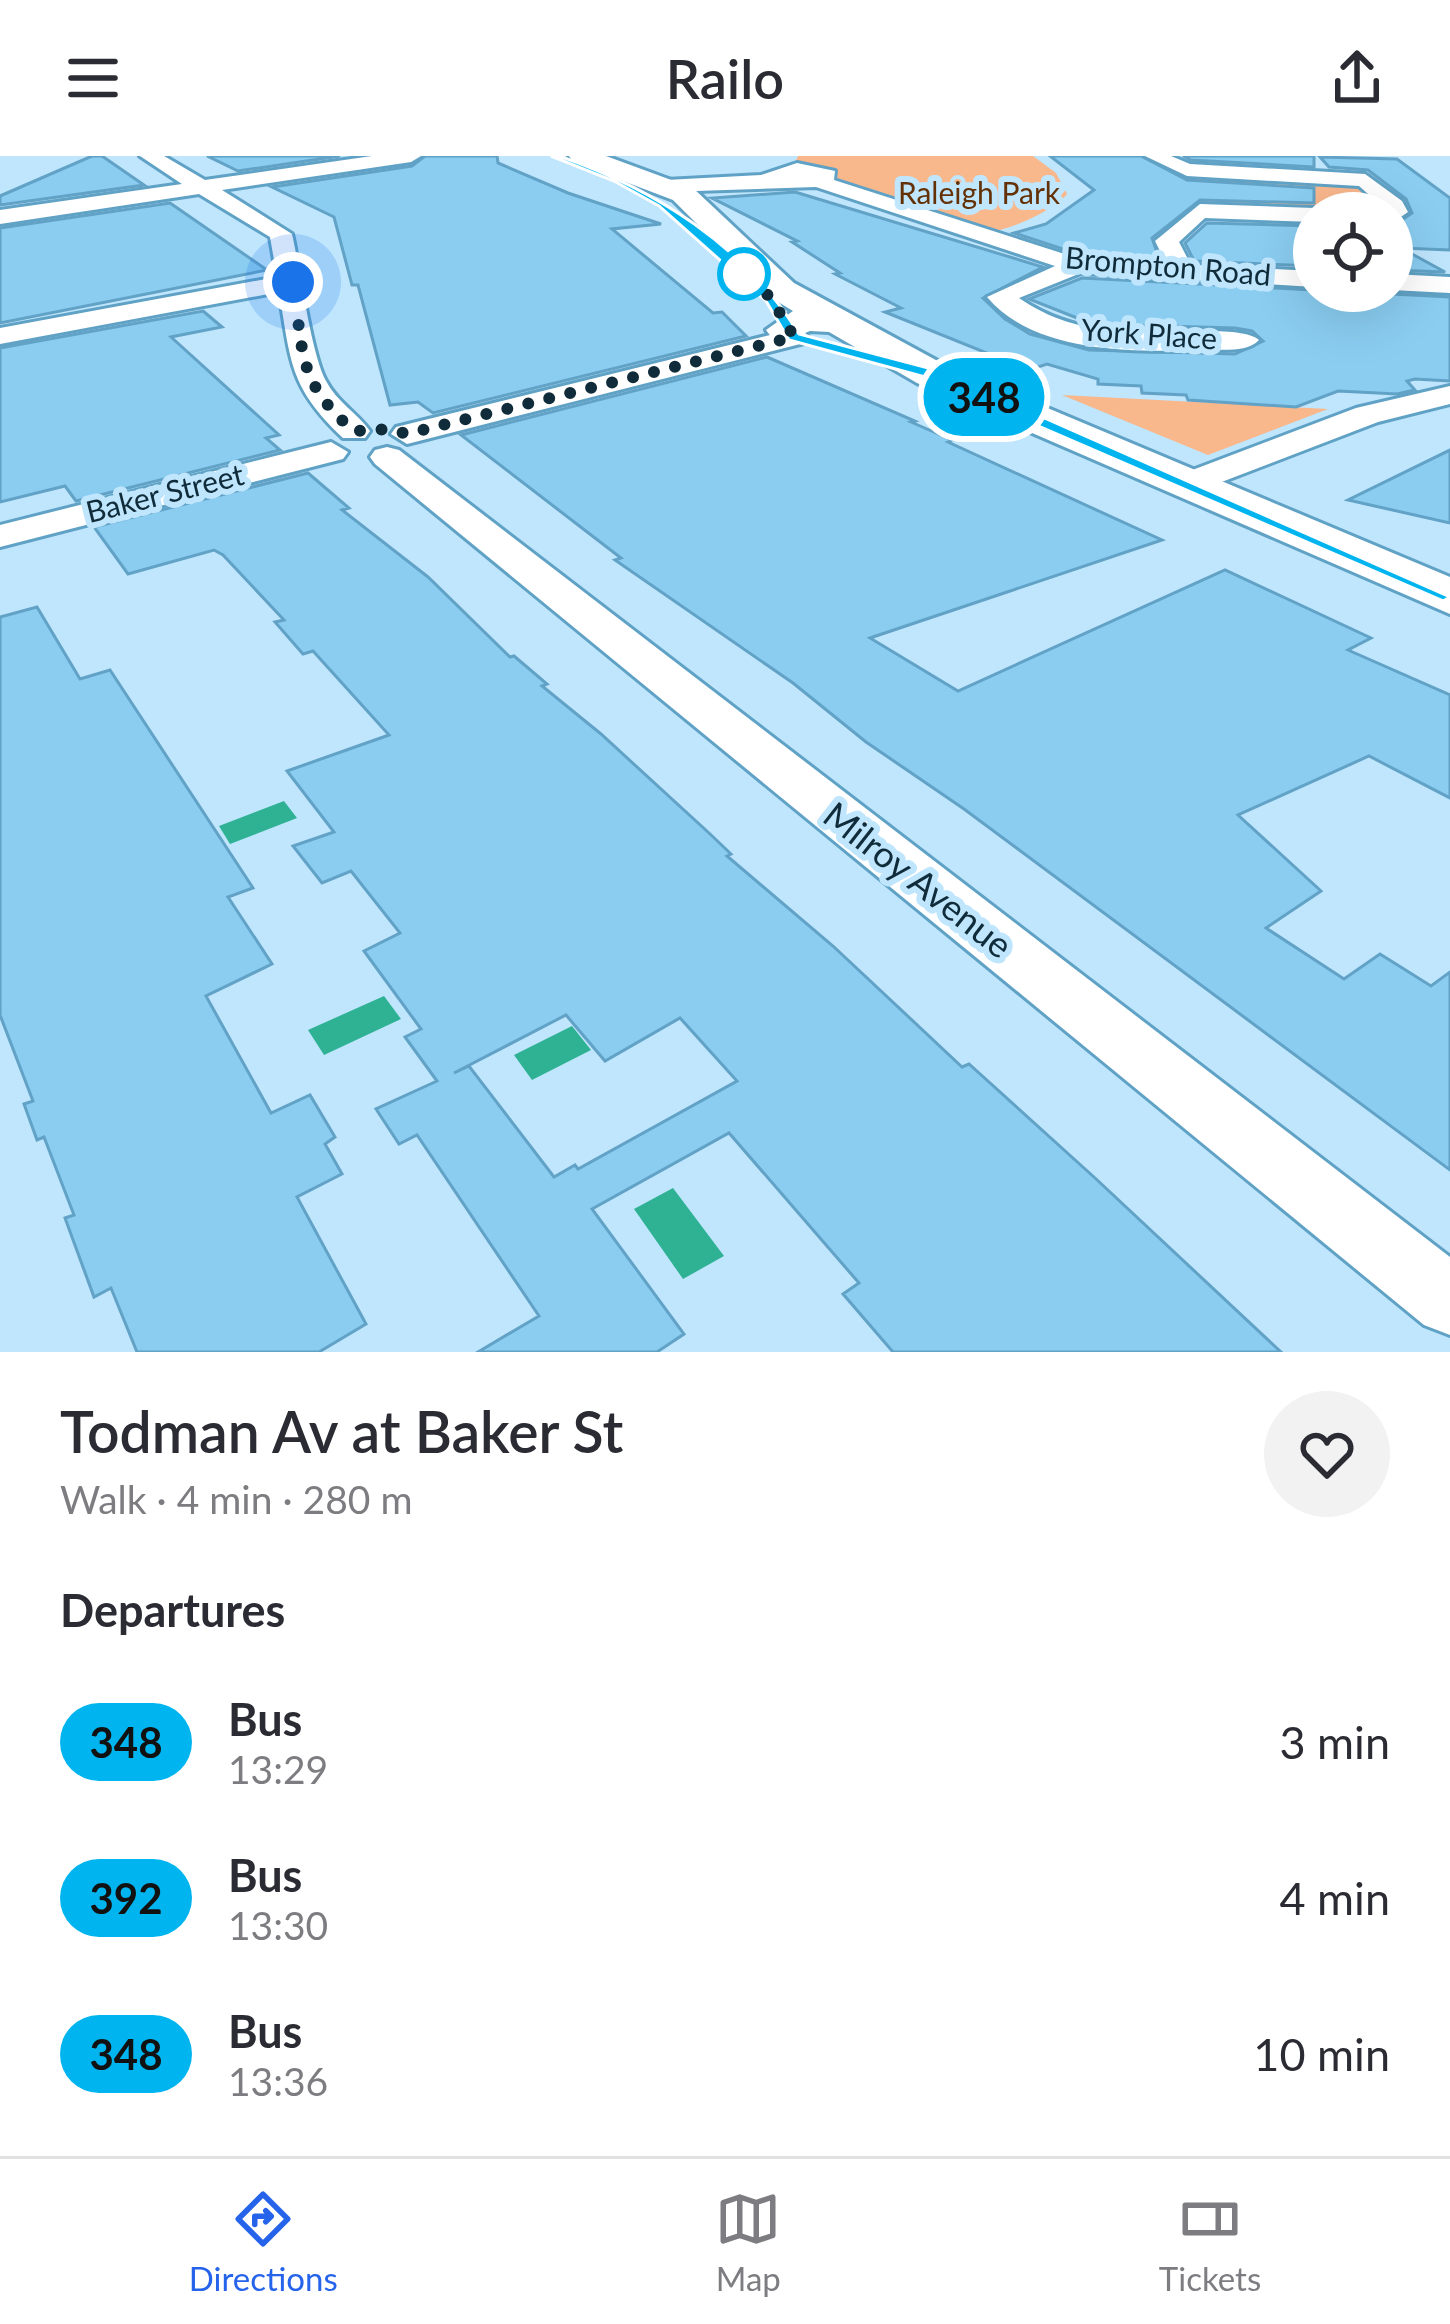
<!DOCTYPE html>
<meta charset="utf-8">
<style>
:root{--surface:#fff;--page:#f2f2f3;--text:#2b2b33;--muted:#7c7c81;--line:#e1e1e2;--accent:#2563eb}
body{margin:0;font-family:Lato,sans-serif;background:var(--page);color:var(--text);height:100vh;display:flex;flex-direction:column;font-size:45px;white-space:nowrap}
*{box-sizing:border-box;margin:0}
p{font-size:39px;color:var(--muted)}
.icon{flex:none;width:66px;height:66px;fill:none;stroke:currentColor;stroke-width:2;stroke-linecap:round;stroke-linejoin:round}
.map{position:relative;height:1196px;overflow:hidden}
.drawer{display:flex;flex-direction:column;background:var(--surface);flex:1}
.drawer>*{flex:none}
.badge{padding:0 24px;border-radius:39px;font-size:42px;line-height:78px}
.fabs{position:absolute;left:1293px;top:36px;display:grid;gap:24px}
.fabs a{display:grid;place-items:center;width:120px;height:120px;border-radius:50%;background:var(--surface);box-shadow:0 12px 48px #0002;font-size:60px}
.you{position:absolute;width:60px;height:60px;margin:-30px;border:9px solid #fff;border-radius:50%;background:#1a73e8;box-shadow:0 0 0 18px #1a73e833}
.map>.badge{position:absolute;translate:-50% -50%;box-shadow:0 0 0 6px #fff}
h2{padding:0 60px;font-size:45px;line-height:108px}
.round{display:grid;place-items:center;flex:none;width:126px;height:126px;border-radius:63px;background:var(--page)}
.headline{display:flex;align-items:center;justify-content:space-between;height:204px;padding:0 60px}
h1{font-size:57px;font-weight:600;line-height:90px}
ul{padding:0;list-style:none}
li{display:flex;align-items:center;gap:36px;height:156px;padding:0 60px}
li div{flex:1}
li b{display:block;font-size:45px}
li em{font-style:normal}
li .badge{min-width:132px;font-weight:700;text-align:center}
header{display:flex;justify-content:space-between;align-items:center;height:156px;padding:0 60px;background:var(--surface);font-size:54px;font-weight:600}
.menu{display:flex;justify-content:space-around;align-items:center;height:168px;border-top:3px solid var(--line);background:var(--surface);font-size:33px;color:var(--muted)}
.menu a{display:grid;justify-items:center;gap:6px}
.menu .current{color:var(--accent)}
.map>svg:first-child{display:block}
.green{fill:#f9b78c}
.water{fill:#2fb294}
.building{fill:#8acdf1;stroke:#61a2c6;stroke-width:3;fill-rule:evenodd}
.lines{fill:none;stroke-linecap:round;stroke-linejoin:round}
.street-casing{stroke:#60a2c5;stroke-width:6}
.secondary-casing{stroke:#60a2c5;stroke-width:6}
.street{fill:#fff;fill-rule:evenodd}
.secondary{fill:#fff;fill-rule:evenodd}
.line{fill:#00b5ef;stroke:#fff;stroke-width:3}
.walk{stroke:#102c3a;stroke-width:12;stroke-dasharray:0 21.6}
.stop-dot{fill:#fff;stroke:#00b5ef;stroke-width:6}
.labels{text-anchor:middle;stroke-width:12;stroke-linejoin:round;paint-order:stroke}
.far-park-label{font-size:30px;fill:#643106;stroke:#bfe6fd}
.far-street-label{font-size:30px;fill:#102c3a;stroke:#bfe6fd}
.street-label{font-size:36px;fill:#102c3a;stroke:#bfe6fd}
</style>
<header><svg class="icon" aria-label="menu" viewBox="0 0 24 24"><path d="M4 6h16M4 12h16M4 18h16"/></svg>Railo<svg class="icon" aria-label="share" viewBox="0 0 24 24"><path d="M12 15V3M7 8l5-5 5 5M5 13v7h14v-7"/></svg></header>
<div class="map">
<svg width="1450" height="1196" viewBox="0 0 1450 1196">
<rect width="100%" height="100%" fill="#bfe6fd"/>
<!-- green -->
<g class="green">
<path d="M798 0H1033L1056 17 1067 38C1053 56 998 80 976 77 940 73 823 29 794 9Z"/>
<path d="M1187 14 1347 21 1391 57 1200 55 1181 24Z"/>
<path d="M1062 239 1328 253 1208 299Z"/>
</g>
<!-- water -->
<g class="water">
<path d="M284 645 297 662 230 688 219 670Z"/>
<path d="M384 840 401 863 324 899 308 874Z"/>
<path d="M572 870 591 894 532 924 514 899Z"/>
<path d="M673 1032 724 1100 683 1123 634 1053Z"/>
</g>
<!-- building -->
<g class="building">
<path d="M92 0H102L144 29 0 49V40Z"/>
<path d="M207 0H340L238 15Z"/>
<path d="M425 0H497L498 7 568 37 661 68 612 73 713 157 722 156 746 180 433 257 418 246 390 249 358 129H352L334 61 272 31 412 10Z"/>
<path d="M1050 0H1141L1187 24 1314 32V47L1200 44 1152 82 1159 102 1081 99 1014 77 1046 68 1094 34Z"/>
<path d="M1183 0H1314V11L1191 4Z"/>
<path d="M1320 1 1397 3 1450 42V94L1401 92 1445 116 1392 114V87L1399 91 1392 83V71L1412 57 1406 43 1368 14 1329 11Z"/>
<path d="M795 36 1043 111 983 142 1005 163 1030 178 1089 194 1235 198 1263 185 1252 175 1235 172 1092 168 1029 143 1082 122 1450 141V225L1415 223 1407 225 1415 234 1397 238 1338 235 1296 251 1188 244 1186 239 1142 237 1141 230 1098 228V223L1047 208 1029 214 885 156 901 152 835 118 840 117 792 86 797 85 712 42Z"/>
<path d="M170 47 267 114 0 167V72Z"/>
<path d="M1207 67 1314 70V110L1194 105 1185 87Z"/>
<path d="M203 155 222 171 171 181 279 279 266 282 280 294 76 345 65 330 0 346V192Z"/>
<path d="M767 201 915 265 911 266 952 284 948 286 1162 384 870 482 958 535 1225 414 1371 482 1348 494 1450 539V642L1369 600 1238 659 1321 735 1266 772 1344 823 1380 798 1431 830 1450 816V1014L964 653 866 586 793 527 615 404 621 402 461 279Z"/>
<path d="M1450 294V367L1348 344Z"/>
<path d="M308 317 349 352 342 354 428 421 510 501 514 500 547 528 542 530 601 578 709 677 731 698 727 700 833 790 962 911 969 908 1095 1022 1281 1196H893L843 1138 859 1127 729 977 592 1053 684 1178 657 1196H478L539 1160 417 979 399 988 376 953 437 925 405 881 421 873 364 795 400 777 351 715 322 727 293 690 334 676 287 615 389 579 313 495 303 498 275 466 284 464 223 399 214 394 128 418 94 371ZM566 859 605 905 680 862 737 925 578 1013 575 1009 554 1021 469 910 454 917Z"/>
<path d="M37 451 80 523 110 514 253 732 228 741 272 808 206 840 271 957 310 939 335 981 325 988 342 1018 297 1041 366 1168 319 1196H137L111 1132 94 1141 65 1062 74 1059 44 981 37 984 24 948 33 945 0 859V461Z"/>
</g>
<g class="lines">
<!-- street casing -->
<g class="street-casing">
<g id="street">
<path d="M140 0H164L205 24 372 0H421L411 6 222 34 292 78C300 112 311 198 326 225 337 246 357 257 370 275L365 282H343C289 231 291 206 279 136L0 188V172L277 121 270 81 199 38 0 68V54L182 28Z"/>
<path d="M1145 0H1171L1190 8 1365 18 1402 45 1408 56 1392 67V57H1383L1385 53 1359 30 1187 20Z"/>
<path d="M797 7 835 15 834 24 1080 103 1166 107 1155 85 1200 48 1314 52 1324 57H1314V66L1205 62 1179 86 1191 109 1314 115V131L1081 117 1019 142C1049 163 1082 172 1118 176 1147 178 1243 168 1259 184 1247 197 1224 193 1207 194 1138 196 1036 199 987 141L1055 110 816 31 666 36 656 30 666 24 761 19Z"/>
<path d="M1392 118 1450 121V137L1392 134Z"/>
<path d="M794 173 804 175 808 181 804 187 407 288 391 278 396 271Z"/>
<path d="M1450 230V248L1378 266 1198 335H1174L1169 328 1174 321 1356 252Z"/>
<path d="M331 286 348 296 343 303 0 391V369Z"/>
<path d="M387 291 399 294 1450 1101V1179L1424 1169 375 308 370 301 375 294Z"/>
</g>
</g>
<!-- secondary casing -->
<g class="secondary-casing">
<path id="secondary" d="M569 0H606L693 32 794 127 945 209 1450 421V458L917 227 829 176 810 175 785 185 772 182 766 174 793 155 770 141 673 44 573 6Z"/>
</g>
<!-- street -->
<use href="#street" class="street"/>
<!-- secondary -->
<use href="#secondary" class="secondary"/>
</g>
<!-- line -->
<path class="line" d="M551 0H559C653 32 746 90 799 178L936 214 1450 441 1443 445 925 221 789 184 766 145 659 50 614 25Z"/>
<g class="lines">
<!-- walk -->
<path class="walk" d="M293 126C304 197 296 225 354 275L390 273 407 278 794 181 771 142 737 112 744 118"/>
</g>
<!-- markers -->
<circle class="stop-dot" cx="744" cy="118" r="24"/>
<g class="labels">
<!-- far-park labels -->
<g class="far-park-label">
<text x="979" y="48">Raleigh Park</text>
</g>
<!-- far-street labels -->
<g class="far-street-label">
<text transform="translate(1168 111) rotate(5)" y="10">Brompton Road</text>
<text transform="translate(1149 179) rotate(4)" y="10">York Place</text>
<text transform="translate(165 338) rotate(-14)" y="10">Baker Street</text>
</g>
<!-- street labels -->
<g class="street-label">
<text transform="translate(918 724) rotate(38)" y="13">Milroy Avenue</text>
</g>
</g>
</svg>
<div class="fabs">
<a><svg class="icon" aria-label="locate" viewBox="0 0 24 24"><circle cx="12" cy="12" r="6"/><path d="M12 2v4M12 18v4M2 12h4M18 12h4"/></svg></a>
</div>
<div class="you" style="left:293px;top:126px"></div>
<b class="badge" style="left:984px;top:241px;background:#00b5ef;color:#111">348</b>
</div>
<section class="drawer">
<div class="headline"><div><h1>Todman Av at Baker St</h1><p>Walk · 4 min · 280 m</p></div><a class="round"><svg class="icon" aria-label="heart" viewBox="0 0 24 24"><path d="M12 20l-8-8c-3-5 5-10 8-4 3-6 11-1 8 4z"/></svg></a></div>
<h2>Departures</h2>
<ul>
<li><span class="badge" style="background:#00b5ef;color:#111">348</span><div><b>Bus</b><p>13:29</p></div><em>3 min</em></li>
<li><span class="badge" style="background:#00b5ef;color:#111">392</span><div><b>Bus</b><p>13:30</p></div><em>4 min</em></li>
<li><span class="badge" style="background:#00b5ef;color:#111">348</span><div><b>Bus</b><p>13:36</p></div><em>10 min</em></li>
</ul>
</section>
<nav class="menu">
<a class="current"><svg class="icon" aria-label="directions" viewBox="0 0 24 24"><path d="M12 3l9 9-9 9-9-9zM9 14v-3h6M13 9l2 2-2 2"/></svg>Directions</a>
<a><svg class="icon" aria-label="map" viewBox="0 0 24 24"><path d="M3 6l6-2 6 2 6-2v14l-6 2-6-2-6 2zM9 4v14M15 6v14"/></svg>Map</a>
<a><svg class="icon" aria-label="tickets" viewBox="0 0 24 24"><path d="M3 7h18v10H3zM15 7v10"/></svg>Tickets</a>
</nav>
